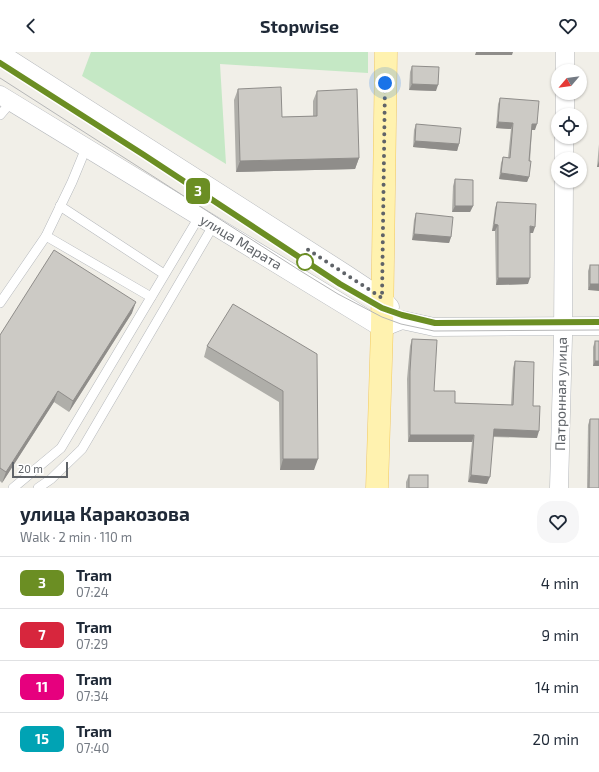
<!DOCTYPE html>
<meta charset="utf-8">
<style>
:root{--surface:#fff;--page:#f6f6f7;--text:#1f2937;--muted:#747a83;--line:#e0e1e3}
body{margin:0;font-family:"Exo 2",sans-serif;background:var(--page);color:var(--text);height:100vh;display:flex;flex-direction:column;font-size:15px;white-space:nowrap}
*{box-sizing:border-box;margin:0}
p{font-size:13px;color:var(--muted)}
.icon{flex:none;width:22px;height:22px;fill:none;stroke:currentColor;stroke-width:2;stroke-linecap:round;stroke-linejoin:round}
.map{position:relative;height:436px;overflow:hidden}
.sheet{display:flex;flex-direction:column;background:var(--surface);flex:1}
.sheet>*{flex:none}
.badge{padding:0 8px;border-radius:6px;font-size:14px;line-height:26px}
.needle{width:26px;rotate:241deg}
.fabs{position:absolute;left:551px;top:12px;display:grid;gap:8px}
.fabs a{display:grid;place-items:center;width:36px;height:36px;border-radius:50%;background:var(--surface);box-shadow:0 1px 3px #0004;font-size:20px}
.scale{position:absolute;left:12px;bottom:10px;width:56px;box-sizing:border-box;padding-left:4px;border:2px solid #5f6368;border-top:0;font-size:11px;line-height:14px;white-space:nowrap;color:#5f6368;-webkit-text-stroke:3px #fff;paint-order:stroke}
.you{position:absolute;width:20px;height:20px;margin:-10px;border:3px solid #fff;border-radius:50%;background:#1a73e8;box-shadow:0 0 0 6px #1a73e833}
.map>.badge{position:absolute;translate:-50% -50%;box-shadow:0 0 0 2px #fff}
.round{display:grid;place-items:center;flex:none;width:42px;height:42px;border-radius:16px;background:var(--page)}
.head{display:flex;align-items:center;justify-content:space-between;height:68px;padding:0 20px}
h1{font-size:19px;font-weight:700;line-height:30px}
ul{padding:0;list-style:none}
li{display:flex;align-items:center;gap:12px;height:52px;padding:0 20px;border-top:1px solid var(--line)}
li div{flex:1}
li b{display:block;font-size:15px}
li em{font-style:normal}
li .badge{min-width:44px;font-weight:700;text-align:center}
header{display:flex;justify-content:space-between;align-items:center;height:52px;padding:0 20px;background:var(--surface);font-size:18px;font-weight:700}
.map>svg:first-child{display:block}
.green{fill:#c5e8c5}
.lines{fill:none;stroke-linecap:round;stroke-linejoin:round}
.lane-casing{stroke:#b5b8bc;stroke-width:10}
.street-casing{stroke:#b5b8bc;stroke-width:19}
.primary-casing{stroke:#f2c960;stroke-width:23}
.lane{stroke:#fff;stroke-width:9}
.street{stroke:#fff;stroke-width:18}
.primary{stroke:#fff2af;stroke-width:22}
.tram{stroke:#b6b7b8;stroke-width:1}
.wall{fill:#afaea9}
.shaded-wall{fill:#8f8d8a}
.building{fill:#cccac5;stroke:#8f8d8a}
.line-casing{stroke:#fff;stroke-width:9}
.line{stroke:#6b8e23;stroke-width:6}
.walk{stroke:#5f6368;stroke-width:4;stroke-dasharray:0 7.2}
.stop-dot{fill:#fff;stroke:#6b8e23;stroke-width:2}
.labels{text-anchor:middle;stroke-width:3.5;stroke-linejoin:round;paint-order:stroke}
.street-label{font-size:14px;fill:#5f6368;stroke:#fff}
</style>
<header><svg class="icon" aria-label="back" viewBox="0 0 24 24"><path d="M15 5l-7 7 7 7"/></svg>Stopwise<svg class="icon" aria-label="heart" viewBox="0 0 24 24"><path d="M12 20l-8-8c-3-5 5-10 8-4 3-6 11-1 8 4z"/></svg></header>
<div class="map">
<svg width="599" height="436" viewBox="0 0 599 436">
<rect width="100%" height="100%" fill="#f1efe8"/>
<!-- green -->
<path class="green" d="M91 0H368V21L220 12 226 112 82 24Z"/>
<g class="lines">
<!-- lane casing -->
<g class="lane-casing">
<g id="lane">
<path d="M0 63 11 50"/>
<path d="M60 154 164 222"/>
<path d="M46 184 151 245"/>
<path d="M0 251 46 184 72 130 86 96"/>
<path d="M13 436 61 396 199 165"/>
<path d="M38 436 51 427 82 397 213 174"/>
</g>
</g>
<!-- street casing -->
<g class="street-casing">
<g id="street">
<path d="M0 1 346 222 382 246 390 255"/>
<path d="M565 19V0"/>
<path d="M0 43 382 276 402 268 434 275 599 274"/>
<path d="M565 63V41"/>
<path d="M564 107V85"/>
<path d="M559 436 563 285 564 129"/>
</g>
</g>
<!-- primary casing -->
<g class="primary-casing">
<path id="primary" d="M377 436 382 276 386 0"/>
</g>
<!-- lane -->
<use href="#lane" class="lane"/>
<!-- street -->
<use href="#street" class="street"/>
<!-- primary -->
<use href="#primary" class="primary"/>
<!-- tram -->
<g class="tram">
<path d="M0 11 144 103 340 232 382 256 402 263 435 271 599 270"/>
<path d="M0 26 299 218 338 242 382 265 401 272 434 279 599 278"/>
</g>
</g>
<!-- wall -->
<g class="wall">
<path d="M412 14 436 39 409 38 410 20Z"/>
<path d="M238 37 282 65 313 64V49L317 39 359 106 355 117 236 120 234 48Z"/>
<path d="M500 46 535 78H532L529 125 527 130 499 127 501 111 503 105 508 106 511 77 496 76 498 52Z"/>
<path d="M416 72 459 92 457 99 413 95 414 78Z"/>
<path d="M599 92V115H597Z"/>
<path d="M455 127 473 154 470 160H452L453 134Z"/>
<path d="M497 150 533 181H530L528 232 496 233 495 179H492L495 156Z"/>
<path d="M416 161 451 185 449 191 412 188 414 168Z"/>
<path d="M590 213H599L588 238V219Z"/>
<path d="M132 261 69 360 54 350 2 431 0 429V283Z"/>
<path d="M412 287 434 339 455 351 511 353 513 316 515 309 533 354 537 386 493 385 487 432 468 430 472 390H408L407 327 410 294Z"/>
<path d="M595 289 599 314H593V295Z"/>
<path d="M207 294 317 302 314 418H280L279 350 204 305Z"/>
<path d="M590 367 599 436H587L588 373Z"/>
<path d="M409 423 428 436H406V430Z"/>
</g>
<!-- shaded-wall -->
<g class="shaded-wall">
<path d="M476 0H513L512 3H475Z"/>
<path d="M412 32 438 33 436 39 409 38Z"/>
<path d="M498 70 513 71 511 77 496 76Z"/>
<path d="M532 72H537L535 78H530Z"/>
<path d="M415 89 459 92 457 99 413 95Z"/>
<path d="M359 106 355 117 236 120 240 109Z"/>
<path d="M599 109V115H597Z"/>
<path d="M501 121 529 125 527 130 499 127Z"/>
<path d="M455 154H473L470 160H452Z"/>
<path d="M494 172 498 173 495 179H492Z"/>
<path d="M530 174 535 175 533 181H528Z"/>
<path d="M414 182 451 185 449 191 412 188Z"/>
<path d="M498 226H530L528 232 496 233Z"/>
<path d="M590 232H599V239L588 238Z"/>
<path d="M136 250 132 261 69 360 73 349Z"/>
<path d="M595 309H599V314H593Z"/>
<path d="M58 339 54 350 2 431 6 420Z"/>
<path d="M494 377 539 379 537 386 491 384Z"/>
<path d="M410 383H474L472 390H408Z"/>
<path d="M283 407H318L314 418H280Z"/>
<path d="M471 423 490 425 487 432 468 430Z"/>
</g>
<!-- building -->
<g class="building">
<path d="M412 14 439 15 438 33 412 32Z"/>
<path d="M281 35 282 65 317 64V39L357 37 359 106 240 109 238 37Z"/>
<path d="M500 46 539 49 537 72H532L529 109H531L529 125 501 121 503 105 510 106 513 71 498 70Z"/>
<path d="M416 72 461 76 459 92 415 89Z"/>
<path d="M455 127 473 128V154H455Z"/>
<path d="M497 150 536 152 535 175 530 174V226H498V173L494 172Z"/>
<path d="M416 161 453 165 451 185 414 182Z"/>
<path d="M54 198 136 250 73 349 58 339 6 420 0 416V283Z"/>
<rect x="590" y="213" width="9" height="19"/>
<path d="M233 252 317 302 318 407H283V339L207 294Z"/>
<path d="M412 287 437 288 434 339H455V351L513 353 515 309 534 310 533 354H540L539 379 494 377 490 425 471 423 474 383H410V319Z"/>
<rect x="595" y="289" width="4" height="20"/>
<path d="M590 367H599V436H589Z"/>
<rect x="409" y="423" width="19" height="13"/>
</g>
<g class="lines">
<!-- line casing -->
<g class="line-casing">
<path id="line" d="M0 11 144 103 340 232 382 256 402 263 435 271 599 270"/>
</g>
<!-- line -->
<use href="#line" class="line"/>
<!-- walk -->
<path class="walk" d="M305 210 307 197 382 246 385 31"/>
</g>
<!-- markers -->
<circle class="stop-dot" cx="305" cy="210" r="8"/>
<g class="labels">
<!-- street labels -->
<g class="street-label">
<text transform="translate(241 190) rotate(31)" y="5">улица Марата</text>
<text transform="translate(561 342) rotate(-89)" y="5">Патронная улица</text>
</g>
</g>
</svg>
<div class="fabs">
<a><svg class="needle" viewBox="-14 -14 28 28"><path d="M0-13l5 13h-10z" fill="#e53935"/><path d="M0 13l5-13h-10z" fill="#747a83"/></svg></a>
<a><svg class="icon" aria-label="locate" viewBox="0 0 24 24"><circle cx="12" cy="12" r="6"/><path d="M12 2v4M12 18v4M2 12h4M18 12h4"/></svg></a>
<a><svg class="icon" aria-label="layers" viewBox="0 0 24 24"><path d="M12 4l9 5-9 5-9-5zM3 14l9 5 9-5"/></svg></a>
</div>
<div class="scale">20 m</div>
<div class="you" style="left:385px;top:31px"></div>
<b class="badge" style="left:198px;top:139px;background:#6b8e23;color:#fff">3</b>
</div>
<section class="sheet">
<div class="head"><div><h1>улица Каракозова</h1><p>Walk · 2 min · 110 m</p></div><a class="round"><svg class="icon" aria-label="heart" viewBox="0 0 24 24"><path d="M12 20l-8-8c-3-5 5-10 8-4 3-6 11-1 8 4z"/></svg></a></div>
<ul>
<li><span class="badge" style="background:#6b8e23;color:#fff">3</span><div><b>Tram</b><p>07:24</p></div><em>4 min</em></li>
<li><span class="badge" style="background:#d7263d;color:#fff">7</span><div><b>Tram</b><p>07:29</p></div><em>9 min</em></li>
<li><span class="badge" style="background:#e6007e;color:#fff">11</span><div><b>Tram</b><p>07:34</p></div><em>14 min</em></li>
<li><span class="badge" style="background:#00a3b4;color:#fff">15</span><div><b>Tram</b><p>07:40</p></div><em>20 min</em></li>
</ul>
</section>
